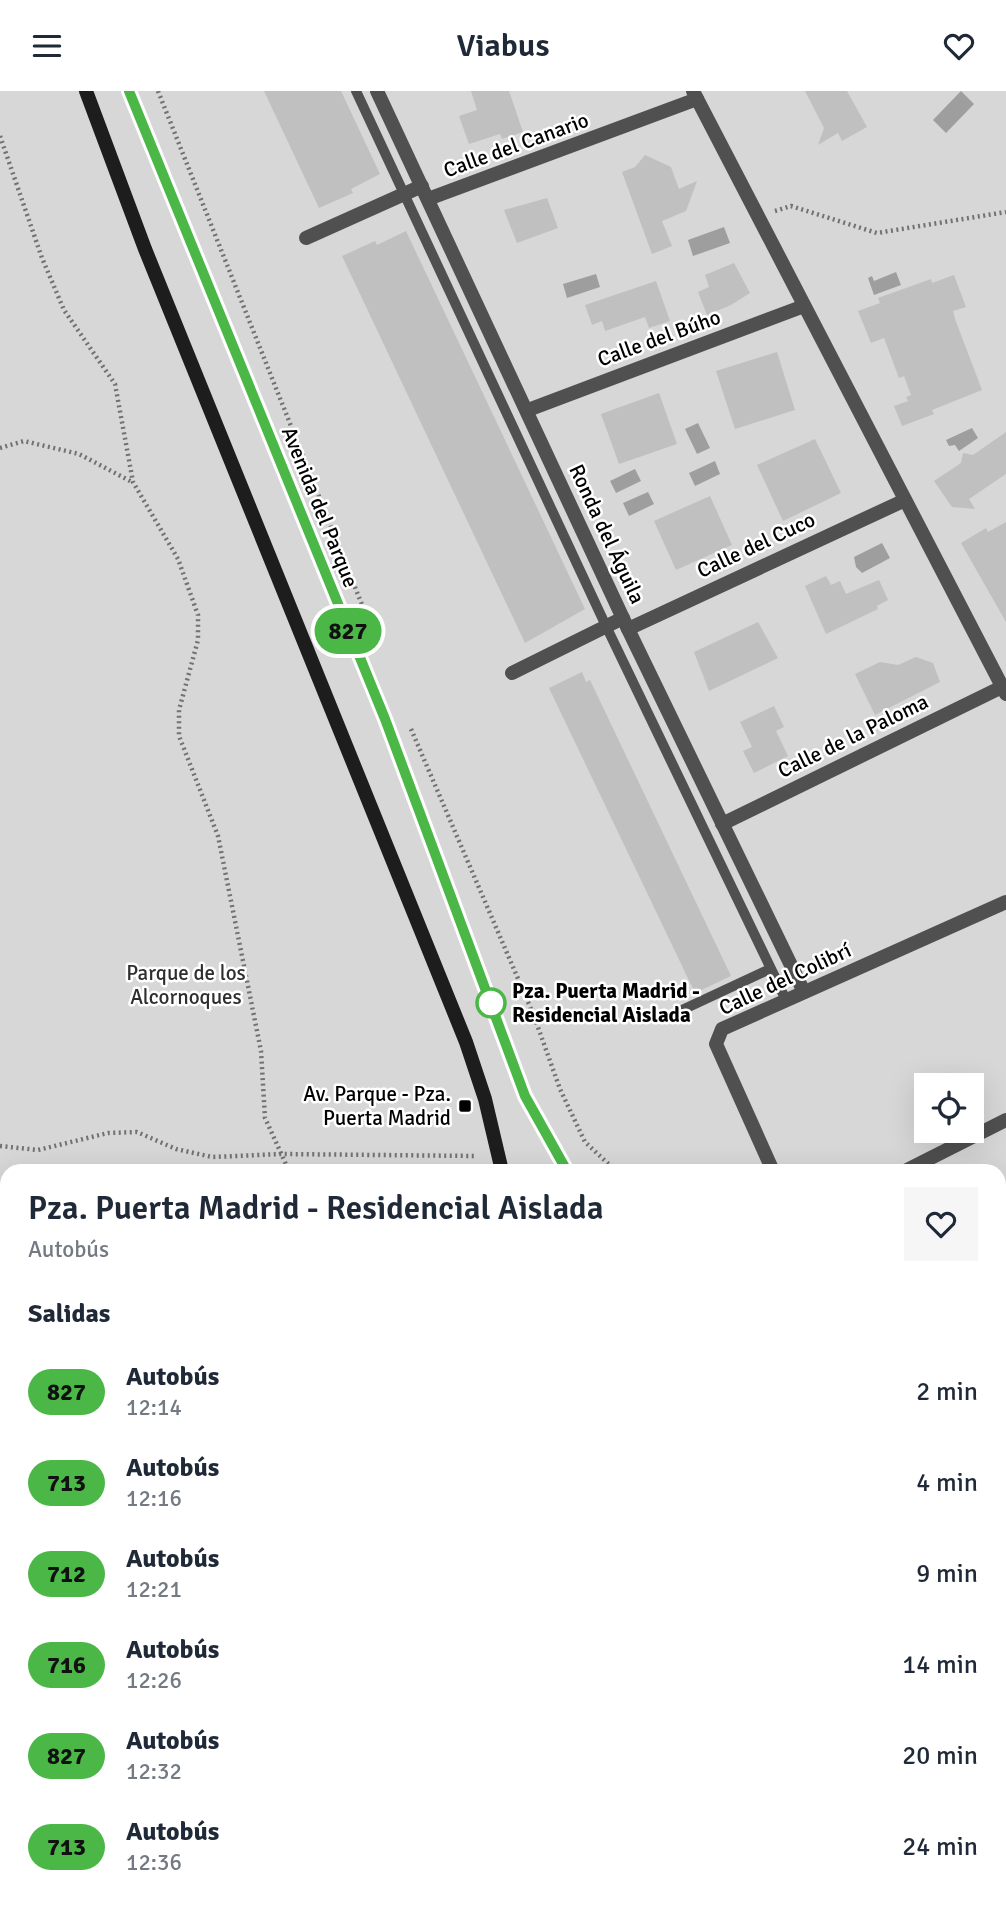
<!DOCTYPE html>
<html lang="es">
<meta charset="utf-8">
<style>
:root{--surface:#fff;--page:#f6f6f7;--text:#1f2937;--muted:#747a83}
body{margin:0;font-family:Signika,sans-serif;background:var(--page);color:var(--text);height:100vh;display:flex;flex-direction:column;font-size:26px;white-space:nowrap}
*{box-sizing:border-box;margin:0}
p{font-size:23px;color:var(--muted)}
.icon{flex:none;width:38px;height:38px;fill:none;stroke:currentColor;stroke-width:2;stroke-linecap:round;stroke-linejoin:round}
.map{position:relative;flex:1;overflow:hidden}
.side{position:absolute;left:0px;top:1073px;width:1006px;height:744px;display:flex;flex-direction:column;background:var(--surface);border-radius:21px 21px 0 0;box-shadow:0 7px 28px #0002}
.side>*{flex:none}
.badge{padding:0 14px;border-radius:23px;font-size:24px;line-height:46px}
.buttons{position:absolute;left:914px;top:982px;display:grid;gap:14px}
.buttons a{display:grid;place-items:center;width:70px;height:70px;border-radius:0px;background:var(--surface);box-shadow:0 7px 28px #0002;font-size:35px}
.map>.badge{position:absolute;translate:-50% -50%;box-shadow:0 0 0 4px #fff}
h2{padding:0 28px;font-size:26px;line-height:63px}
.round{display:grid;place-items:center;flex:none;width:74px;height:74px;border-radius:0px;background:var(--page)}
.head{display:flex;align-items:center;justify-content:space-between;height:119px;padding:0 28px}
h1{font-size:33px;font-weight:600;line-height:52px}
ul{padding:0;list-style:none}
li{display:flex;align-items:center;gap:21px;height:91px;padding:0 28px}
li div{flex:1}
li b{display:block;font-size:26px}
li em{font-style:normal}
li .badge{min-width:77px;font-weight:700;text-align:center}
header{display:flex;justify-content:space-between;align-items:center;height:91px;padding:0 28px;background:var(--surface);font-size:32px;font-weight:600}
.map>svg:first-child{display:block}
.green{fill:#d7d7d7;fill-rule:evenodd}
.water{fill:#9e9e9e}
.building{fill:#c0c0c0}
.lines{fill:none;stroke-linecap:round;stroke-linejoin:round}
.path{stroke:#727272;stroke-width:4.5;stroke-dasharray:2 3.5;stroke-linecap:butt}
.lane{stroke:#505050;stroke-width:10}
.street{stroke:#505050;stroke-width:14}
.secondary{stroke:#1d1d1d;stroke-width:14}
.line-casing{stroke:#fff;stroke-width:16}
.line{stroke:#4ab747;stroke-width:10}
.stop-dot{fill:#fff;stroke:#4ab747;stroke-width:3.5}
.poi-dot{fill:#000;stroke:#fff;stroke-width:2.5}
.labels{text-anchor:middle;stroke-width:5;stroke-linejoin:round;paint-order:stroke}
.street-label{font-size:21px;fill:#000;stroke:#fff}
.park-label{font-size:21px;fill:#2e2e2e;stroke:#fff}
.stop-label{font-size:21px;font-weight:bold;fill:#000;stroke:#fff;text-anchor:start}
.poi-label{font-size:21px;fill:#000;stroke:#fff;text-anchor:end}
</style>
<header><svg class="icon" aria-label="menu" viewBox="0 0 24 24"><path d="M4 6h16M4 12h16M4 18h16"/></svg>Viabus<svg class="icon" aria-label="heart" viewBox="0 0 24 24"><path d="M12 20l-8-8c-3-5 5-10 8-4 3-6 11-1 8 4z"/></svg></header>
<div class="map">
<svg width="1006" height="1815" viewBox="0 0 1006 1815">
<rect width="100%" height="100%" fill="#fff"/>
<!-- green -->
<path class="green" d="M0 0H1006V1815H0ZM926 994H971V1040H926ZM7 1080H999V1810H7Z"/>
<!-- water -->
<g class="water">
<path d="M961 0 974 13 946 42 933 29Z"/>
<path d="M724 136 730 152 693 165 688 149Z"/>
<path d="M896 181 901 194 874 204 868 187 872 185 874 190Z"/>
<path d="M596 183 600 196 567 207 563 193Z"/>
<path d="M698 332 710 357 697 363 685 338Z"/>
<path d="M972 337 978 347 959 360 955 354 949 355 946 349Z"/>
<path d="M715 370 720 383 695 395 689 382Z"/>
<path d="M635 378 641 390 616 402 610 390Z"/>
<path d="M648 401 654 413 629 425 623 412Z"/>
<path d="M882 452 890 467 862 482 856 476 854 466Z"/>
</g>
<!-- building -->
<g class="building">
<path d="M264 0H341L380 83 351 98 353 102 319 117Z"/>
<path d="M471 0H509L523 41 502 48 500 43 469 53 459 25 477 19Z"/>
<path d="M805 0H847L867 36 842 50 838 42 818 54 824 37Z"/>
<path d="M645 64 671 76 679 98 697 90 686 120 662 130 672 155 652 163 622 81 635 76Z"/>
<path d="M547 107 558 137 517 152 504 119Z"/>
<path d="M406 140 585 518 525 552 342 165 375 150 377 154Z"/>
<path d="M734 172 750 202 731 214 707 224 698 201 709 196 705 184Z"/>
<path d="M954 184 966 216 953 220 955 228 982 299 932 319 934 323 902 335 894 315 908 310 906 306 911 304 904 285 899 287 884 247 871 252 858 220 880 212 878 207 931 188 932 192Z"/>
<path d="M656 190 670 230 649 237 645 226 605 240 602 230 592 234 585 214Z"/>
<path d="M777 261 795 319 735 338 716 280Z"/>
<path d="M659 302 677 353 619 373 601 323Z"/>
<path d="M1006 341V383L969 408 975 418 952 416 934 390 961 372 963 362 973 364Z"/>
<path d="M815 348 841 402 783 430 757 374Z"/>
<path d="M710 405 732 454 676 479 654 430Z"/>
<path d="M1006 431V531L961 452 986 437 988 441Z"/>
<path d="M826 485 831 494 840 490 846 503 879 489 888 509 877 515 878 518 826 543 805 495Z"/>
<path d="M758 531 778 567 709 600 694 561Z"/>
<path d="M916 566 933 572 940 591 875 624 855 583 880 571 898 574Z"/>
<path d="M582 581 586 591 590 589 731 885 695 902 549 597Z"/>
<path d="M774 615 784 636 776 640 788 665 754 682 743 660 752 656 740 631Z"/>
</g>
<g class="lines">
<!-- path -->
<g class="path">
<path d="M158 0 372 539"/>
<path d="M0 45 42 167 64 219 115 293 133 391 178 468 198 524V549L179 619V645L218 745 261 960 265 1027 289 1080"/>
<path d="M775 120 791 115 877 142 1006 121"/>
<path d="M0 357 24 350 79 363 132 391"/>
<path d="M411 638 534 925 560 998 585 1051 616 1080"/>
<path d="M0 1055 38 1059 108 1042 137 1041 176 1058 212 1066 281 1063 476 1065"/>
<path d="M0 1437H7"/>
<path d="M644 1810 645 1815"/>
</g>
<!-- lane -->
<g class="lane">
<path d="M356 0 606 535 786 909"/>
<path d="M667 926 770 878"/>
</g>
<!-- street -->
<g class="street">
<path d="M377 0 628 538 804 901"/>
<path d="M693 0 1006 603"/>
<path d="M428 108 697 8"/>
<path d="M306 147 422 95"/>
<path d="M528 319 804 215"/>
<path d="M628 538 903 410"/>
<path d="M512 582 623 527"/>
<path d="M722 733 1002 596"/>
<path d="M773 1080 716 953 722 938 1006 811"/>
<path d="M905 1080 1006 1029"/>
<path d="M999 1339 1006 1337"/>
<path d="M0 1389 7 1391"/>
<path d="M0 1481H7"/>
<path d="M403 1810 404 1815"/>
<path d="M550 1810 551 1815"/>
<path d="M700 1810 701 1815"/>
<path d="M744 1810 745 1815"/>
<path d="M366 1815 388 1810"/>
</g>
<!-- secondary -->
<g class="secondary">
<path d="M86 0 145 158 466 951 485 1008 502 1080"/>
<path d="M129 0 385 628 525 1005 567 1080"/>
</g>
</g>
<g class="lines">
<!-- line casing -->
<g class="line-casing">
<path id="line" d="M129 0 385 628 525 1005 567 1080"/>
</g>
<!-- line -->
<use href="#line" class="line"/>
</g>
<!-- markers -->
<circle class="stop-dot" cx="491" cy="912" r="14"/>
<rect class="poi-dot" x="458" y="1008" width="14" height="14" rx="3.5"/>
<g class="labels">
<!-- street labels -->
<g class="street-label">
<text transform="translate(516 54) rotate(-20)" y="7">Calle del Canario</text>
<text transform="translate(659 247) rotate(-20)" y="7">Calle del Búho</text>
<text transform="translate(320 416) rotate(68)" y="7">Avenida del Parque</text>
<text transform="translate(607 443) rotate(65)" y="7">Ronda del Águila</text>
<text transform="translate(756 454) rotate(-25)" y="7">Calle del Cuco</text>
<text transform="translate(853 645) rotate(-26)" y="7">Calle de la Paloma</text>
<text transform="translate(785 888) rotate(-25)" y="7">Calle del Colibrí</text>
</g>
<!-- park labels -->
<g class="park-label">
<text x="186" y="889">Parque de los<tspan x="186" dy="24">Alcornoques</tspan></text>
</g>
<!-- stop labels -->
<g class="stop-label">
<text x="512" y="907">Pza. Puerta Madrid -<tspan x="512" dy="24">Residencial Aislada</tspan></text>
</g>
<!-- poi labels -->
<g class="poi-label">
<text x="451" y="1010">Av. Parque - Pza.<tspan x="451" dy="24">Puerta Madrid</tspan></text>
</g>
</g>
</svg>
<div class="buttons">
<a><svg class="icon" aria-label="locate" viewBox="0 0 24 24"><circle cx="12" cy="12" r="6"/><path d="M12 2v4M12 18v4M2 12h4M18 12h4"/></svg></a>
</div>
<b class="badge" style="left:348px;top:540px;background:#4ab747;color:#111">827</b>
<section class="side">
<div class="head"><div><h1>Pza. Puerta Madrid - Residencial Aislada</h1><p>Autobús</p></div><a class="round"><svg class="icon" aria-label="heart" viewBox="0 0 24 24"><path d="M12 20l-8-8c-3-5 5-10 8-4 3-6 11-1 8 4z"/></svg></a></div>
<h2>Salidas</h2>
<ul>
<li><span class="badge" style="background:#4ab747;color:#111">827</span><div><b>Autobús</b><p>12:14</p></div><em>2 min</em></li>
<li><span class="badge" style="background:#4ab747;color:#111">713</span><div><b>Autobús</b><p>12:16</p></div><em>4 min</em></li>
<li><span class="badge" style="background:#4ab747;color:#111">712</span><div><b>Autobús</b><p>12:21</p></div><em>9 min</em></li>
<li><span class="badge" style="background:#4ab747;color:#111">716</span><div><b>Autobús</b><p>12:26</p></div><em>14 min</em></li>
<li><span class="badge" style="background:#4ab747;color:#111">827</span><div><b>Autobús</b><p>12:32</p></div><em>20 min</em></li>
<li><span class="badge" style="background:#4ab747;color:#111">713</span><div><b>Autobús</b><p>12:36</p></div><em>24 min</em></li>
</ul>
</section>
</div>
